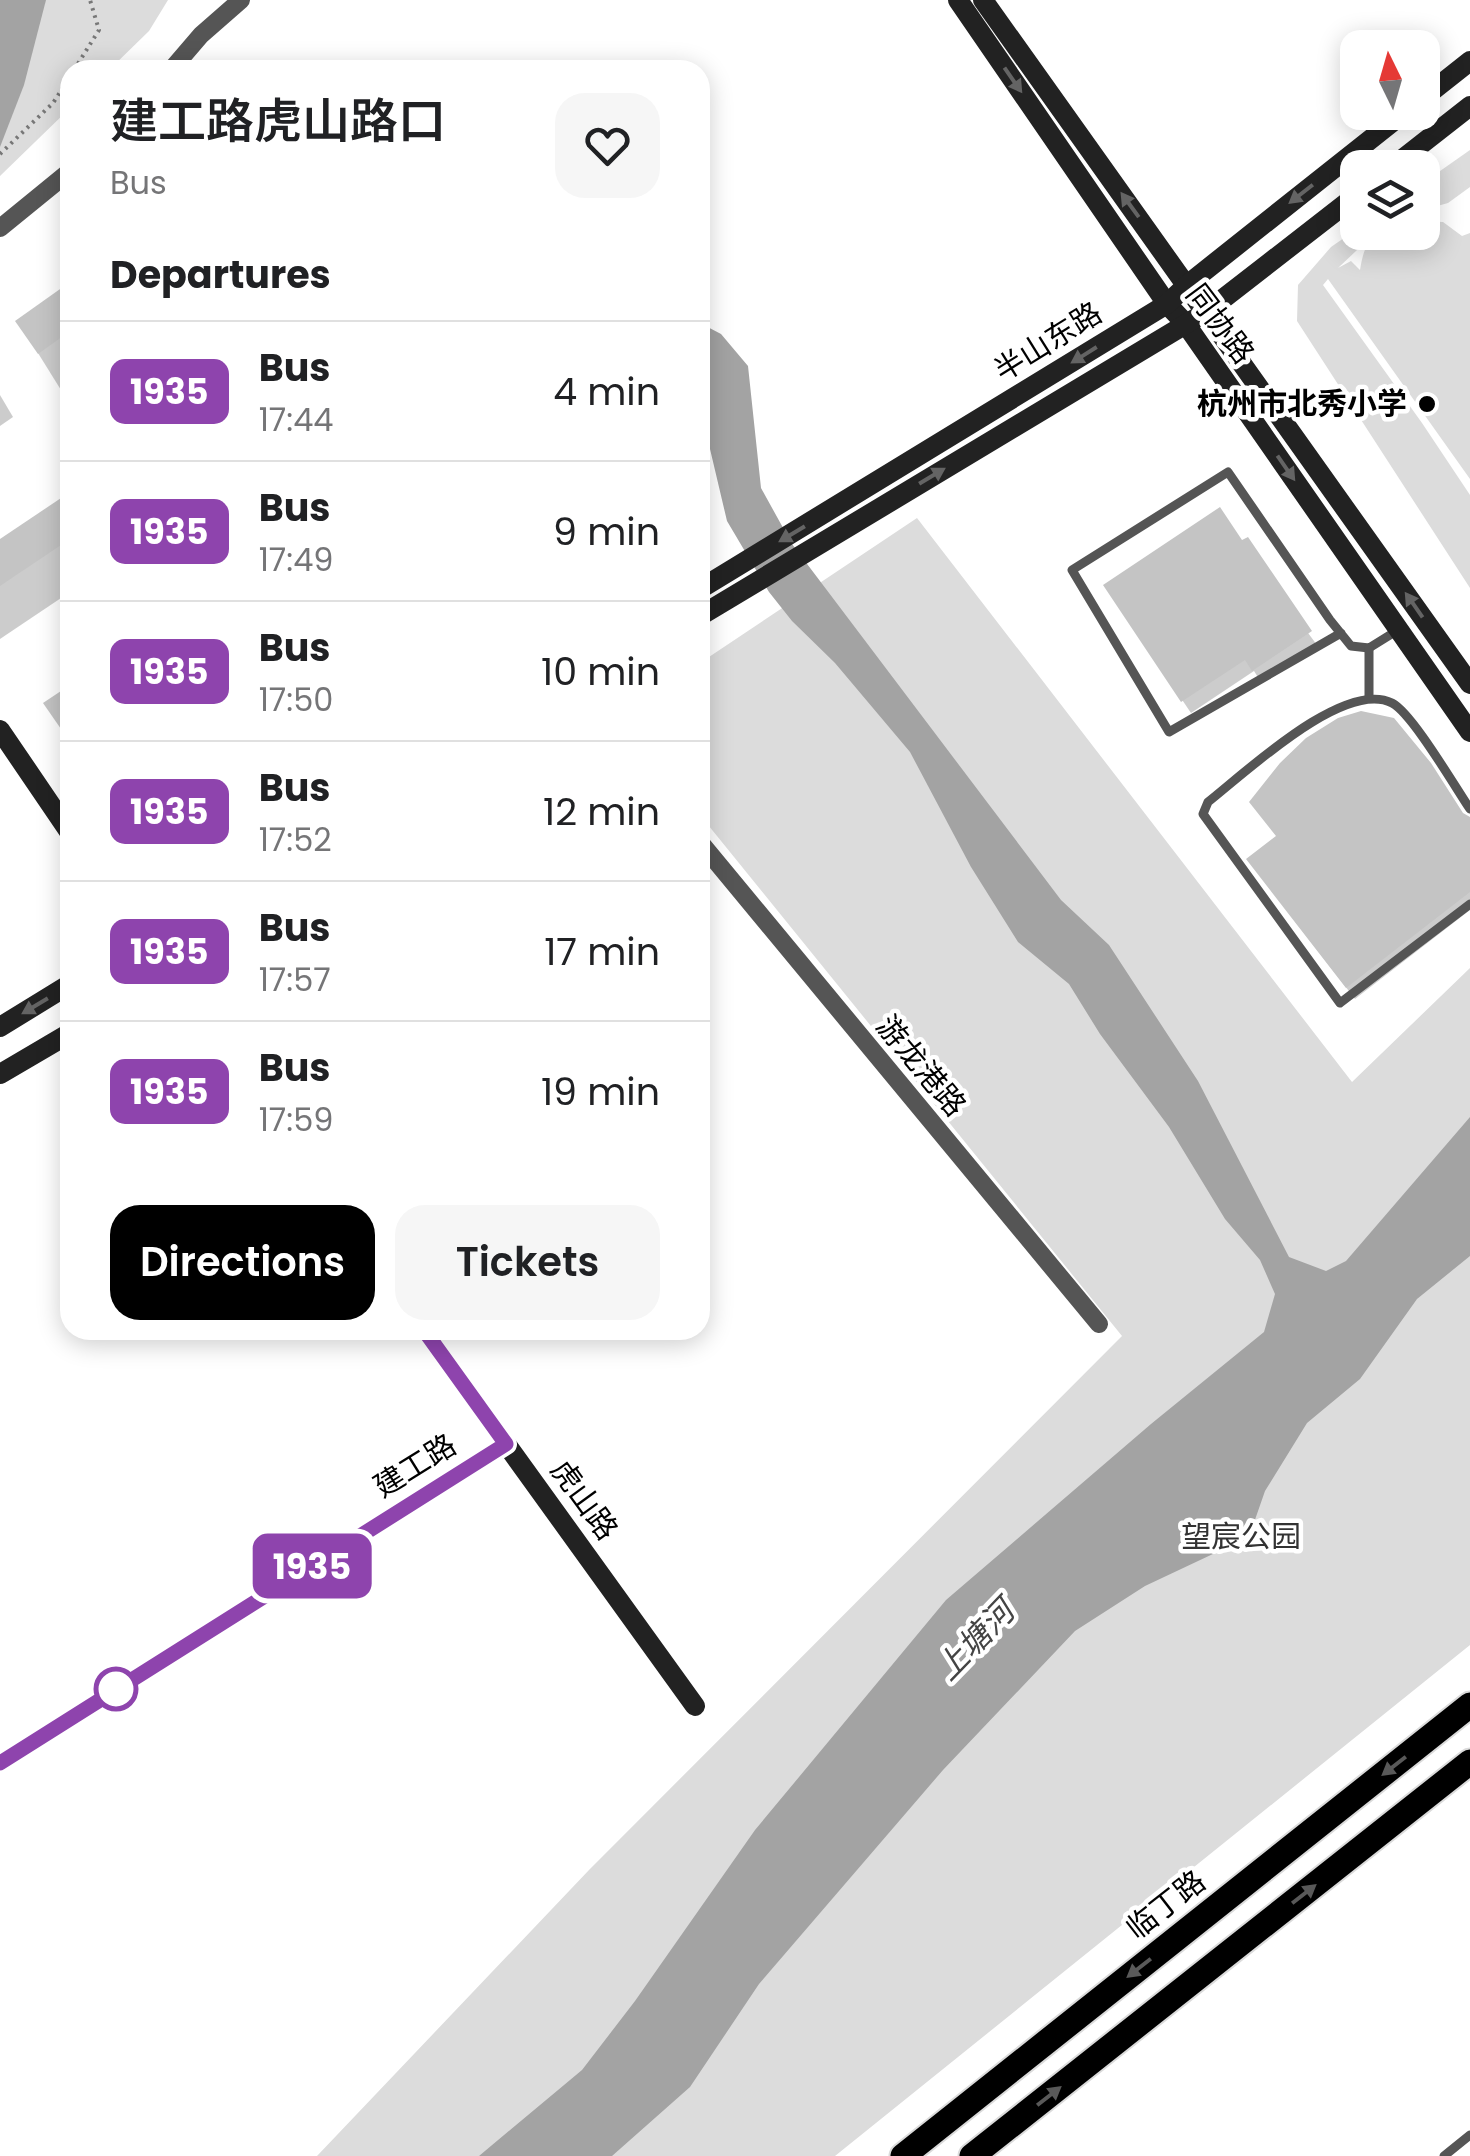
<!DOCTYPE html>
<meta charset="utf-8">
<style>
:root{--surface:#fff;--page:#f6f6f6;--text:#202124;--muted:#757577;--line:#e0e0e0;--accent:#000}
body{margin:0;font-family:Poppins,"Noto Sans SC",sans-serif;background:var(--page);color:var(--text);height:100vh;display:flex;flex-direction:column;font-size:38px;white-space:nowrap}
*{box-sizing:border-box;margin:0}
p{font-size:32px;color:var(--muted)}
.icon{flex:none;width:55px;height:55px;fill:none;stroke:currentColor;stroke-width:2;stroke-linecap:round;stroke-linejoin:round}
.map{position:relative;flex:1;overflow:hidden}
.details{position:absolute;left:60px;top:60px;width:650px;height:1280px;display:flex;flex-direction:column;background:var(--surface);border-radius:30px;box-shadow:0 5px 25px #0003}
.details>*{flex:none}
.badge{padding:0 20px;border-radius:15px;font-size:35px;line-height:65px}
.needle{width:65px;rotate:355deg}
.controls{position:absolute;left:1340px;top:30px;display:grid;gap:20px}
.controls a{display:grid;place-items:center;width:100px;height:100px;border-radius:20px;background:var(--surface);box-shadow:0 5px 25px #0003;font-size:50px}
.map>.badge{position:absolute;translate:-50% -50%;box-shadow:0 0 0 5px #fff}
h2{padding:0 50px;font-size:38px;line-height:90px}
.round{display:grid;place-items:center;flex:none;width:105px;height:105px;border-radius:30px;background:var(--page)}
.summary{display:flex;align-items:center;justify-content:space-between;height:170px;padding:0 50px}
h1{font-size:48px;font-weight:600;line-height:75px}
.button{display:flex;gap:20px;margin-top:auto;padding:20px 50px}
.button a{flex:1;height:115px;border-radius:30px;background:var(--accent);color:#fff;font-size:40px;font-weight:600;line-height:115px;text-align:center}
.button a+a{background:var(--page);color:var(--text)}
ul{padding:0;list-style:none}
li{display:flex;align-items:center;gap:30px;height:140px;padding:0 50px;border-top:2px solid var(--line)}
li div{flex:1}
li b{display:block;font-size:38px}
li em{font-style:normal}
li .badge{min-width:110px;font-weight:700;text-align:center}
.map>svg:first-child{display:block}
.green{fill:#dcdcdc}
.water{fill:#a3a3a3}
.shadow{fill:#0003}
.building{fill:#c4c4c4}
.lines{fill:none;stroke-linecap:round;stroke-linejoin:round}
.primary-casing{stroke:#dbdbdb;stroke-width:29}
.path{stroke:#777;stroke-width:4;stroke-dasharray:2.5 5;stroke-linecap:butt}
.lane{stroke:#555;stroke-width:9}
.street{stroke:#555;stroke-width:18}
.secondary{stroke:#222;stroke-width:20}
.primary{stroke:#000;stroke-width:25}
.oneway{fill:#646464}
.oneway2{fill:#595959}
.line-casing{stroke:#fff;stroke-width:22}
.line{stroke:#8e44ad;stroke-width:15}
.poi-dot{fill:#000;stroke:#fff;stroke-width:4}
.stop-dot{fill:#fff;stroke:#8e44ad;stroke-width:5}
.labels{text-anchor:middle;stroke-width:9;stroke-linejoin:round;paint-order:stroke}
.street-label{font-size:30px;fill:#000;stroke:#fff}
.poi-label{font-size:30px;font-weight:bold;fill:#000;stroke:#fff;text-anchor:end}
.park-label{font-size:30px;fill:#333;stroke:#fff}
.water-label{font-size:32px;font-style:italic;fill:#444;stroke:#fff}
</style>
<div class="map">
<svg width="1470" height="2156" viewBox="0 0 1470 2156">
<rect width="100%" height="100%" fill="#fff"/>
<!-- green -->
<g class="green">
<path d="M0 0H168L149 31 109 70H70V108L0 176Z"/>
<path d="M1470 150V187L1448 203 1423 210V183Z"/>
<path d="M1423 221 1443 222 1462 236 1470 233V479L1328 279 1323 285 1422 423 1470 495V588L1297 321 1298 285 1331 247 1357 229 1358 232 1375 233 1338 268 1351 261 1360 270C1363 253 1365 244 1378 233L1422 232Z"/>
<path d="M917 518 1352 1082 1470 968V1645L835 2156H317L589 1870 1122 1336 700 815V663Z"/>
</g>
<!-- water -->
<g class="water">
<path d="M0 0H46L24 85 0 147Z"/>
<path d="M700 323 721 334 748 366 761 488 792 544 1061 900 1109 945 1198 1081 1289 1257 1326 1271 1346 1261 1470 1117V1256L1417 1299 1360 1379 1307 1423 1265 1491 1249 1537 1145 1586 1075 1631 943 1770 759 1984 690 2087 612 2156H479L582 2070 635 2001 755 1830 946 1600 1151 1424 1264 1332 1275 1294 1260 1260 1225 1219 1169 1127 1100 1034 1069 984 1018 942 971 867 910 752 835 663 792 621 769 592 727 521 710 449 700 421Z"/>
</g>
<!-- shadow -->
<g class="shadow">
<path d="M70 285V384L61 390 18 321Z"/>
<path d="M0 395 13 417 0 426Z"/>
<path d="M70 495V592L0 639V542Z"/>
<path d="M1242 544 1317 645 1261 682 1254 671 1191 713 1114 599Z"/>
<path d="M1462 815 1470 820V910L1355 999 1257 872Z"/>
</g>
<!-- building -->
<g class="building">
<path d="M70 282V331L38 354 15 321Z"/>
<path d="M70 492V539L0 586V539Z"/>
<path d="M1220 507 1242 540 1248 537 1312 631 1252 671 1245 660 1181 702 1103 585Z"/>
<path d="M70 685V742L43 703Z"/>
<path d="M1361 711 1394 718 1431 763 1463 813 1470 817V892L1346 988 1246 859 1276 836 1249 802 1280 763 1306 738 1338 718Z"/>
</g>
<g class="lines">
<!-- primary casing -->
<g class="primary-casing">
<g id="primary">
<path d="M903 2156 1470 1705"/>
<path d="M972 2156 1470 1762"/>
</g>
</g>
<!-- path -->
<g class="path">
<path d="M74 70 99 30 90 0"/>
<path d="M0 154 53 103 70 77"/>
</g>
<!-- lane -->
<g class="lane">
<path d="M1341 633 1169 732 1072 570 1228 472 1330 620 1351 646 1369 648 1398 630"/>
<path d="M1369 698V648"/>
<path d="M1470 809C1455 787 1412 713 1392 703 1344 679 1245 773 1208 802L1203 814 1340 1003 1470 904"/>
<path d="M1444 2156 1470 2135"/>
</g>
<!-- street -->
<g class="street">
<path d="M171 70 201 35 241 0"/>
<path d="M0 228 70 171"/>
<path d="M700 842 1099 1324"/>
</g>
<!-- secondary -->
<g class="secondary">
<path d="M958 0 1167 304 1185 323 1470 732"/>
<path d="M983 0 1470 684"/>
<path d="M1422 99 1470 61"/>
<path d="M1391 168 1470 106"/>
<path d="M700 589 1167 304 1187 285 1405 112"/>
<path d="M700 616 1206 312 1358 194"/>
<path d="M0 730 70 833"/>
<path d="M0 1027 70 984"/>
<path d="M0 1074 70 1033"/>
<path d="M424 1330 695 1706"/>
<path d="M0 1763 506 1444"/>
</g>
<!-- primary -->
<use href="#primary" class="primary"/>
</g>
<!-- one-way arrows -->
<defs><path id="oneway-solid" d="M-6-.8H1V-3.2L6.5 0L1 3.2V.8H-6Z" transform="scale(2.5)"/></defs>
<g class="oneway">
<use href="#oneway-solid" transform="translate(1013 80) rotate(55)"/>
<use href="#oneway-solid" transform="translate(1301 194) rotate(142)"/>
<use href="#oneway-solid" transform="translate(1130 205) rotate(-126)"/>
<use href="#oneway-solid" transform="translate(1084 355) rotate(148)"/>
<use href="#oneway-solid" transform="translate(1286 468) rotate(55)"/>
<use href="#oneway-solid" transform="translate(932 476) rotate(-31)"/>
<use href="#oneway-solid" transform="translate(792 534) rotate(149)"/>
<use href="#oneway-solid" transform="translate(1414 605) rotate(-125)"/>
<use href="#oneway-solid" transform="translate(35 1006) rotate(149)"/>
</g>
<g class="oneway2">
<use href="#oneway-solid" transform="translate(1394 1766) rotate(142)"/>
<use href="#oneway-solid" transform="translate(1304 1894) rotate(-38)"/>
<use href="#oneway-solid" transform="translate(1139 1968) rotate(142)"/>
<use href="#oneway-solid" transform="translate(1049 2096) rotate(-38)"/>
</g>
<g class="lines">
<!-- line casing -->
<g class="line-casing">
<path id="line" d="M0 1763 506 1444 424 1330"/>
</g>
<!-- line -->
<use href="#line" class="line"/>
</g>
<!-- markers -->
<circle class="poi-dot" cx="1427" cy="404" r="10"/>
<circle class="stop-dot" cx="116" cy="1689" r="20"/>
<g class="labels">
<!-- street labels -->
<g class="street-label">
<text transform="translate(1220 324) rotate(53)" y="10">同协路</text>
<text transform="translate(1048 342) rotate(-32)" y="10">半山东路</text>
<text transform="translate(921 1066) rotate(50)" y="10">游龙港路</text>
<text transform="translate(415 1466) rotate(-32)" y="10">建工路</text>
<text transform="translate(584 1500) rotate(54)" y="10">虎山路</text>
<text transform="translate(1166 1905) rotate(-38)" y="10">临丁路</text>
</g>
<!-- poi labels -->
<g class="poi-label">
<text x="1407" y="414">杭州市北秀小学</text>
</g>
<!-- park labels -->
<g class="park-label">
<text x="1241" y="1547">望宸公园</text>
</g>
<!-- water labels -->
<g class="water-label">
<text transform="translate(975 1640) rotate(-46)" y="11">上塘河</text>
</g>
</g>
</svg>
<div class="controls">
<a><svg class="needle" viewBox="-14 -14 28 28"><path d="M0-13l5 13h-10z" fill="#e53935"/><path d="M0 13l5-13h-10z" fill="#757577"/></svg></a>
<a><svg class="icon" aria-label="layers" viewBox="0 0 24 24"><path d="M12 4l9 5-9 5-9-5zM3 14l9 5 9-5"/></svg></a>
</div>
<b class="badge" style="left:312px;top:1566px;background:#8e44ad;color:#fff">1935</b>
<section class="details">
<div class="summary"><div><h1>建工路虎山路口</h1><p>Bus</p></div><a class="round"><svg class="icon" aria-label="heart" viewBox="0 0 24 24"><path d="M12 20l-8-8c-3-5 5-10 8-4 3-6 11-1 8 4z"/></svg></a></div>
<h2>Departures</h2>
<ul>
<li><span class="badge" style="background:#8e44ad;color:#fff">1935</span><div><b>Bus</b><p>17:44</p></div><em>4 min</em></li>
<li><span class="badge" style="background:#8e44ad;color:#fff">1935</span><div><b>Bus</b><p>17:49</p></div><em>9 min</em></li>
<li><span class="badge" style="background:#8e44ad;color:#fff">1935</span><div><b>Bus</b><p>17:50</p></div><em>10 min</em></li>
<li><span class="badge" style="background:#8e44ad;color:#fff">1935</span><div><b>Bus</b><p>17:52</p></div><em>12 min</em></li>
<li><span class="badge" style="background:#8e44ad;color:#fff">1935</span><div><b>Bus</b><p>17:57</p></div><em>17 min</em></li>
<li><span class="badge" style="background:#8e44ad;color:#fff">1935</span><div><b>Bus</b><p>17:59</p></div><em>19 min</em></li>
</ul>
<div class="button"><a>Directions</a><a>Tickets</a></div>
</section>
</div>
